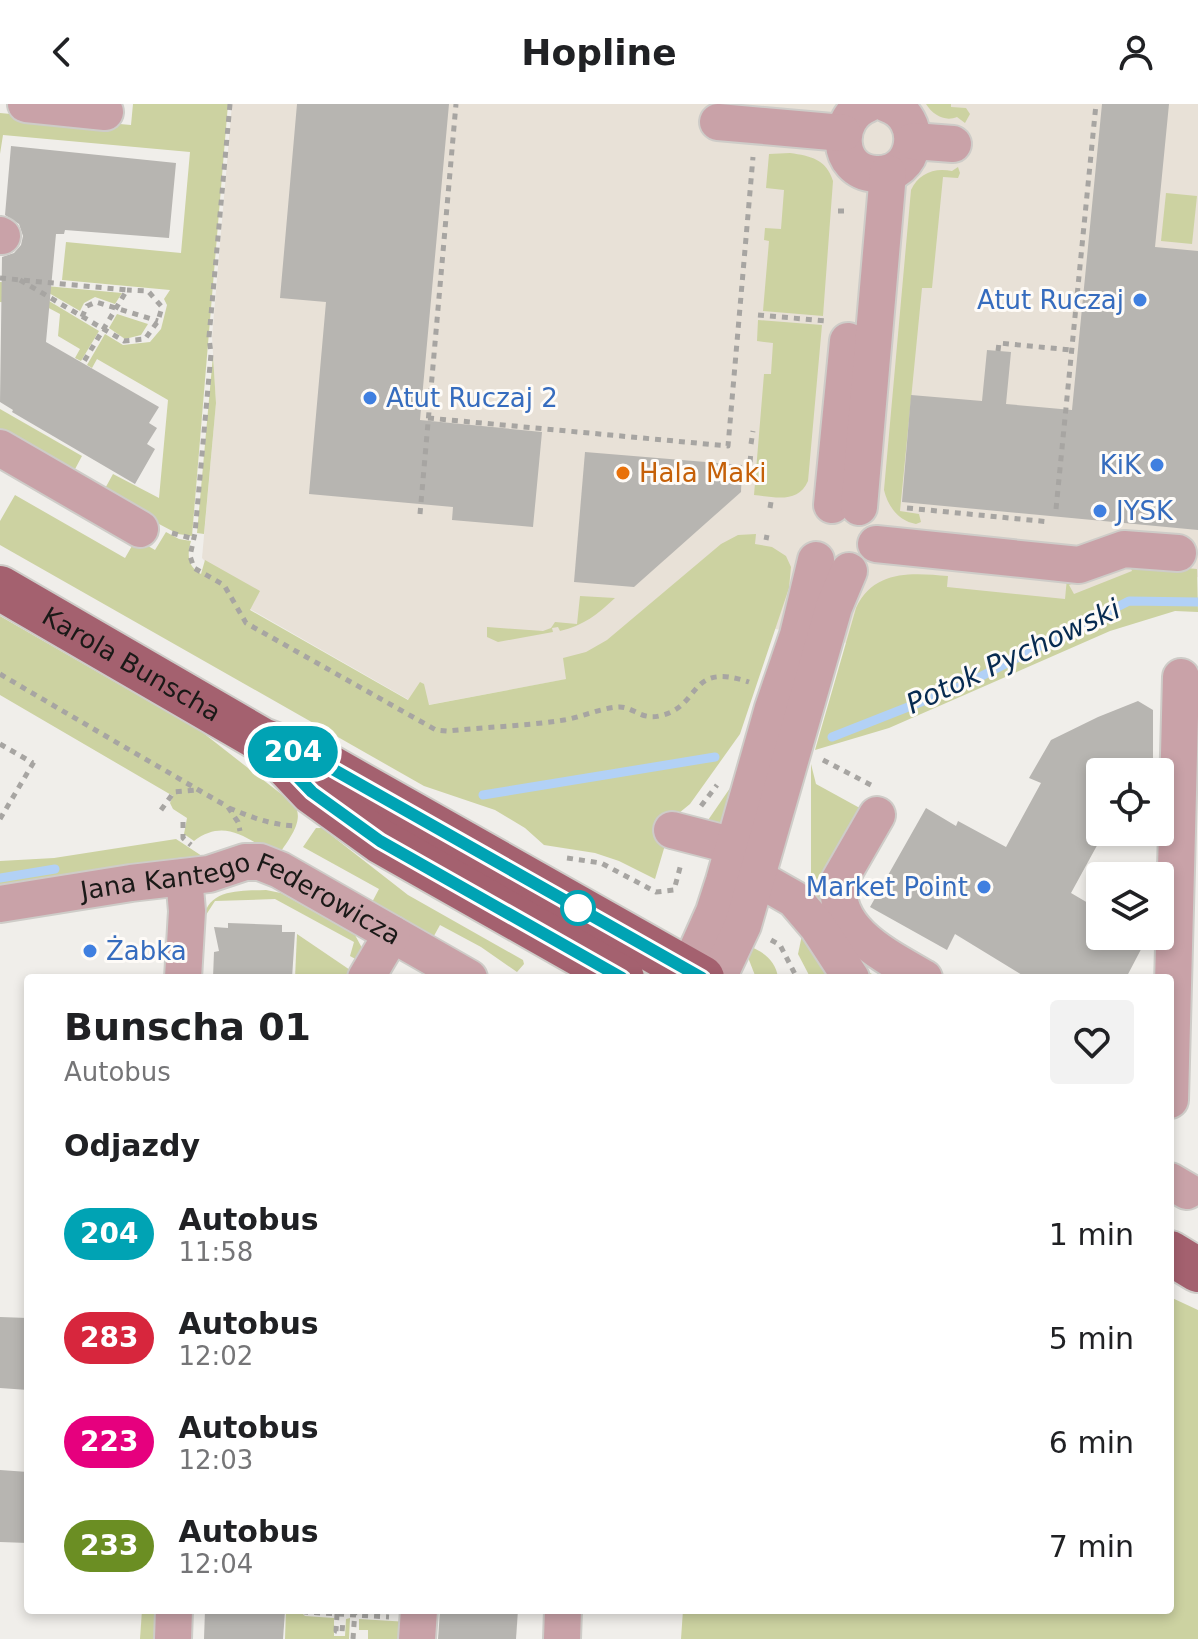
<!DOCTYPE html>
<html lang="pl">
<meta charset="utf-8">
<style>
:root{--surface:#fff;--page:#f2f2f2;--text:#202124;--muted:#757577}
body{margin:0;font-family:"DejaVu Sans",sans-serif;background:var(--page);color:var(--text);height:100vh;display:flex;flex-direction:column;font-size:30px;white-space:nowrap}
*{box-sizing:border-box;margin:0}
p{font-size:26px;color:var(--muted)}
.icon{flex:none;width:44px;height:44px;fill:none;stroke:currentColor;stroke-width:2;stroke-linecap:round;stroke-linejoin:round}
.map{position:relative;flex:1;overflow:hidden}
.side{position:absolute;left:24px;top:870px;width:1150px;height:640px;display:flex;flex-direction:column;background:var(--surface);border-radius:8px;box-shadow:0 4px 12px #0003}
.side>*{flex:none}
.badge{padding:0 16px;border-radius:26px;font-size:28px;line-height:52px}
.controls{position:absolute;left:1086px;top:654px;display:grid;gap:16px}
.controls a{display:grid;place-items:center;width:88px;height:88px;border-radius:8px;background:var(--surface);box-shadow:0 4px 12px #0003;font-size:40px}
.map>.badge{position:absolute;translate:-50% -50%;box-shadow:0 0 0 4px #fff}
h2{padding:0 40px;font-size:30px;line-height:72px}
.round{display:grid;place-items:center;flex:none;width:84px;height:84px;border-radius:8px;background:var(--page)}
.headline{display:flex;align-items:center;justify-content:space-between;height:136px;padding:0 40px}
h1{font-size:38px;font-weight:800;line-height:60px}
ul{padding:0;list-style:none}
li{display:flex;align-items:center;gap:24px;height:104px;padding:0 40px}
li div{flex:1}
li b{display:block;font-size:30px}
li em{font-style:normal}
li .badge{min-width:88px;font-weight:700;text-align:center}
header{display:flex;justify-content:space-between;align-items:center;height:104px;padding:0 40px;background:var(--surface);font-size:36px;font-weight:800}
.map>svg:first-child{display:block}
.built{fill:#e8e1d7}
.green{fill:#ccd2a1}
.lines{fill:none;stroke-linecap:round;stroke-linejoin:round}
.stream{stroke:#b2d1f6;stroke-width:9}
.building{fill:#b7b5b1}
.minor-casing{stroke:#ceccc8;stroke-width:40}
.major-casing{stroke:#ceccc8;stroke-width:48}
.path{stroke:#a7a5a2;stroke-width:5;stroke-dasharray:6 6;stroke-linecap:butt}
.minor{stroke:#c9a2a8;stroke-width:36}
.major{stroke:#a4616f;stroke-width:44}
.line-casing{stroke:#fff;stroke-width:18}
.line{stroke:#00a3b4;stroke-width:12}
.shop-dot{fill:#3f7fe0;stroke:#fefbf7;stroke-width:3}
.food-dot{fill:#e8710a;stroke:#fefbf7;stroke-width:3}
.stop-dot{fill:#fff;stroke:#00a3b4;stroke-width:4}
.labels{text-anchor:middle;stroke-width:6;stroke-linejoin:round;paint-order:stroke}
.shop-label{font-size:26px;fill:#366cbe;stroke:#fefbf7;text-anchor:end}
.food-label{font-size:26px;fill:#c56008;stroke:#fefbf7;text-anchor:start}
.street-label{font-size:26px;fill:#1a1917;stroke:#fefbf7}
.water-label{font-size:28px;font-style:italic;fill:#072b51;stroke:#fefbf7}
</style>
<header><svg class="icon" aria-label="back" viewBox="0 0 24 24"><path d="M15 5l-7 7 7 7"/></svg>Hopline<svg class="icon" aria-label="person" viewBox="0 0 24 24"><circle cx="12" cy="8" r="4"/><path d="M4 21q1-7 8-7t8 7"/></svg></header>
<div class="map">
<svg width="1198" height="1535" viewBox="0 0 1198 1535">
<rect width="100%" height="100%" fill="#f0eeea"/>
<!-- built -->
<path class="built" d="M232 0H1198V473L872 544 721 514 567 575 428 601 409 596 250 505 202 454 216 299 212 233Z"/>
<!-- green -->
<g class="green">
<path d="M133 0H228L192 432 178 430 102 390 113 370 159 394 168 296 97 255 92 264 87 261 105 230 123 241 150 238 161 225 167 201 164 195 170 186 62 176 66 138 181 149 190 48 3 31 0 50V9L131 21Z"/>
<path d="M926 0H951V3L966 4 970 10 965 19 957 13C945 18 933 11 926 0Z"/>
<path d="M790 49C811 52 826 55 833 77L823 212 763 207 769 137 764 136 765 124 781 125 784 86 766 84 769 50Z"/>
<path d="M958 63 960 69 958 74 943 73 932 184H922L900 407 919 410 921 418 916 420C899 417 888 403 884 386L911 86C918 70 934 63 952 67Z"/>
<path d="M1166 89 1197 92 1192 140 1161 137Z"/>
<path d="M0 178 19 179 99 227 81 257 75 254 80 245 58 232 60 210 45 202 0 198Z"/>
<path d="M35 181 122 189 115 200 95 193 84 199 80 207Z"/>
<path d="M117 210 148 220 141 231 125 235 109 224Z"/>
<path d="M758 216 822 221 808 377C798 400 775 393 754 391L764 270H771L773 239 757 237Z"/>
<path d="M213 251 216 299 204 430 197 429Z"/>
<path d="M0 305 82 352 74 367 0 330Z"/>
<path d="M15 391 125 454 136 435 155 446 166 428 179 435 191 437C187 451 187 462 201 470L205 456 260 487 250 506 408 596 420 578 424 580 429 601 566 575 563 554 586 548 607 536 721 440 738 431 756 430 755 440 772 443 786 452 791 463 789 484 740 630 690 700 673 714 655 775 619 757 595 749 544 741 525 724 495 706 424 682 0 441V417Z"/>
<path d="M1129 459 1197 465 1198 508 1175 507 1110 527 889 624 815 646 856 504C874 465 913 469 948 472L947 483 1065 495 1067 474 1084 475 1069 481 1074 490 1132 467Z"/>
<path d="M580 492 615 494C598 510 583 522 560 527L558 523 552 524 553 528 498 538 487 533V523L543 527 551 524 555 518 577 520Z"/>
<path d="M0 512 202 628 294 700C306 717 287 737 278 752 248 736 226 713 194 737L184 730 187 714 173 705 170 699 173 692 0 591Z"/>
<path d="M811 660 816 680 867 708 828 773 865 866 879 874H865L811 797Z"/>
<path d="M739 671 722 718 717 721 704 722Z"/>
<path d="M316 724H322L408 791 523 856 524 860 517 868 481 843 440 821 430 839 369 804 379 785 303 743Z"/>
<path d="M176 735 205 754 0 787V757L54 754Z"/>
<path d="M266 786 281 789 355 831 362 844 359 857 350 852 354 838 275 795 215 797 204 814C208 784 243 787 266 786Z"/>
<path d="M297 830 353 868V874H295Z"/>
<path d="M802 831 838 874 810 873 798 850Z"/>
<path d="M749 842C764 848 776 857 778 874H756L749 856Z"/>
<path d="M1170 1193 1198 1206V1535H681L683 1506H1170Z"/>
<path d="M142 1506H163L162 1535H140Z"/>
<path d="M286 1506H299L305 1512 334 1514V1532H345L346 1515 350 1514 349 1535H285Z"/>
<path d="M359 1515 409 1518 408 1535H368V1526H359Z"/>
</g>
<g class="lines">
<!-- stream -->
<g class="stream">
<path d="M832 633 964 581 1129 497 1198 498"/>
<path d="M483 691 715 653"/>
<path d="M0 774 55 765"/>
</g>
</g>
<!-- building -->
<g class="building">
<path d="M297 0H449L420 316 542 328 533 423 452 416 453 403 309 390 326 198 280 194Z"/>
<path d="M1102 0H1169L1155 143 1198 147V426L902 398 911 291 982 297 987 246 1011 248 1006 300 1072 306Z"/>
<path d="M11 42 176 59 169 134 65 126 64 130H56L46 238 159 303 149 319 157 324 147 340 155 345 135 380 12 308 13 306 0 298 2 153 14 149 21 141 23 132 19 120 5 111Z"/>
<path d="M585 348 742 361 741 388 634 483 574 478Z"/>
<path d="M1138 597 1153 606V660L1148 668H1100V736L1071 789 1100 806V832H1148L1126 874H1027L955 830 947 846 870 803 926 704 956 722 958 717 1006 743 1041 679 1029 674 1051 636 1098 613Z"/>
<path d="M228 819 282 821V828H295L292 874H213L214 848 219 847 214 823 228 824Z"/>
<path d="M0 1213 28 1214V1286L0 1284Z"/>
<path d="M0 1366 28 1368V1439L0 1438Z"/>
<path d="M205 1506 285 1507 283 1535H204Z"/>
<path d="M440 1506H518L516 1535H438Z"/>
</g>
<g class="lines">
<!-- minor casing -->
<g class="minor-casing">
<g id="minor">
<path d="M26 0 105 8"/>
<path d="M868 0C834 13 835 67 875 70 918 73 926 13 887 0"/>
<path d="M718 18 843 29"/>
<path d="M913 37 953 40"/>
<path d="M0 131 2 132"/>
<path d="M0 344 140 425"/>
<path d="M832 401 848 237"/>
<path d="M859 403 888 69"/>
<path d="M876 440 1079 461 1124 445 1178 449"/>
<path d="M877 711 839 777C832 827 888 853 924 874"/>
<path d="M672 726 734 742"/>
<path d="M757 774 794 795 817 822 851 874"/>
<path id="s1" d="M0 800 131 779 209 770 245 758H260L280 766 469 874"/>
<path d="M183 874 187 807 184 773"/>
<path d="M366 874 392 830"/>
<path d="M688 874V866L714 808 724 777 773 604 798 531 816 456"/>
<path d="M718 874 743 821 834 503 849 467"/>
<path d="M1170 996 1181 573"/>
<path d="M1170 1077 1187 1087"/>
<path d="M173 1535 174 1506"/>
<path d="M417 1535 419 1506"/>
<path d="M562 1535 563 1506"/>
</g>
</g>
<!-- major casing -->
<g class="major-casing">
<g id="major">
<path id="s2" d="M0 484 262 636 322 659 702 874"/>
<path d="M278 652 312 688 380 737 622 874"/>
<path d="M1170 1149 1198 1166"/>
</g>
</g>
<!-- path -->
<g class="path">
<path d="M230 0 209 233 211 250 195 429 190 452 194 464 224 481 246 519 436 626 447 627C486 623 526 622 564 616 582 613 601 604 618 603 633 602 640 616 659 612 703 603 686 557 749 578"/>
<path d="M838 107H847"/>
<path d="M0 174 127 186 83 259"/>
<path d="M20 176 124 237 145 235 158 217 162 203 148 187 127 186"/>
<path d="M758 211 827 217"/>
<path d="M82 213 87 202 96 198 158 217"/>
<path d="M998 247 999 239 1071 246"/>
<path d="M428 314 728 342 753 53"/>
<path d="M751 340 753 327"/>
<path d="M750 358 751 348"/>
<path d="M770 404 771 398"/>
<path d="M907 404 1050 418"/>
<path d="M1056 405 1096 0"/>
<path d="M420 410 456 0"/>
<path d="M172 429 194 435"/>
<path d="M766 436 767 431"/>
<path d="M0 570C76 615 152 659 228 703L238 718 240 727"/>
<path d="M0 640 33 659"/>
<path d="M823 656 871 681"/>
<path d="M701 702 717 681"/>
<path d="M229 704C251 713 271 721 296 722"/>
<path d="M161 706 174 688 197 686"/>
<path d="M0 715 35 656"/>
<path d="M183 718V734L191 741"/>
<path d="M567 754 601 759 656 788 674 786 681 760"/>
<path d="M771 836 780 841 797 874"/>
<path d="M303 1506 305 1508 389 1513"/>
<path d="M337 1510 336 1527 342 1528 343 1516"/>
<path d="M353 1535 355 1506"/>
</g>
<!-- minor -->
<use href="#minor" class="minor"/>
<!-- major -->
<use href="#major" class="major"/>
</g>
<g class="lines">
<!-- line casing -->
<g class="line-casing">
<path id="line" d="M622 874 380 737 312 688 262 636 322 659 702 874"/>
</g>
<!-- line -->
<use href="#line" class="line"/>
</g>
<!-- markers -->
<g class="shop-dot">
<circle cx="1140" cy="196" r="8"/>
<circle cx="370" cy="294" r="8"/>
<circle cx="1157" cy="361" r="8"/>
<circle cx="1100" cy="407" r="8"/>
<circle cx="984" cy="783" r="8"/>
<circle cx="90" cy="847" r="8"/>
</g>
<circle class="food-dot" cx="623" cy="369" r="8"/>
<circle class="stop-dot" cx="578" cy="804" r="16"/>
<g class="labels">
<!-- shop labels -->
<g class="shop-label">
<text x="1124" y="205">Atut Ruczaj</text>
<text x="386" y="303" text-anchor="start">Atut Ruczaj 2</text>
<text x="1141" y="370">KiK</text>
<text x="1116" y="416" text-anchor="start">JYSK</text>
<text x="968" y="792">Market Point</text>
<text x="106" y="856" text-anchor="start">Żabka</text>
</g>
<!-- food labels -->
<g class="food-label">
<text x="639" y="378">Hala Maki</text>
</g>
<!-- street labels -->
<g class="street-label">
<text dy="9" stroke="none"><textPath href="#s2" startOffset="152">Karola Bunscha</textPath></text>
<text dy="9" stroke="none"><textPath href="#s1" startOffset="252">Jana Kantego Federowicza</textPath></text>
</g>
<!-- water labels -->
<g class="water-label">
<text transform="translate(1013 552) rotate(-25)" y="10">Potok Pychowski</text>
</g>
</g>
</svg>
<div class="controls">
<a><svg class="icon" aria-label="locate" viewBox="0 0 24 24"><circle cx="12" cy="12" r="6"/><path d="M12 2v4M12 18v4M2 12h4M18 12h4"/></svg></a>
<a><svg class="icon" aria-label="layers" viewBox="0 0 24 24"><path d="M12 4l9 5-9 5-9-5zM3 14l9 5 9-5"/></svg></a>
</div>
<b class="badge" style="left:293px;top:648px;background:#00a3b4;color:#fff">204</b>
<section class="side">
<div class="headline"><div><h1>Bunscha 01</h1><p>Autobus</p></div><a class="round"><svg class="icon" aria-label="heart" viewBox="0 0 24 24"><path d="M12 20l-8-8c-3-5 5-10 8-4 3-6 11-1 8 4z"/></svg></a></div>
<h2>Odjazdy</h2>
<ul>
<li><span class="badge" style="background:#00a3b4;color:#fff">204</span><div><b>Autobus</b><p>11:58</p></div><em>1 min</em></li>
<li><span class="badge" style="background:#d7263d;color:#fff">283</span><div><b>Autobus</b><p>12:02</p></div><em>5 min</em></li>
<li><span class="badge" style="background:#e6007e;color:#fff">223</span><div><b>Autobus</b><p>12:03</p></div><em>6 min</em></li>
<li><span class="badge" style="background:#6b8e23;color:#fff">233</span><div><b>Autobus</b><p>12:04</p></div><em>7 min</em></li>
</ul>
</section>
</div>
